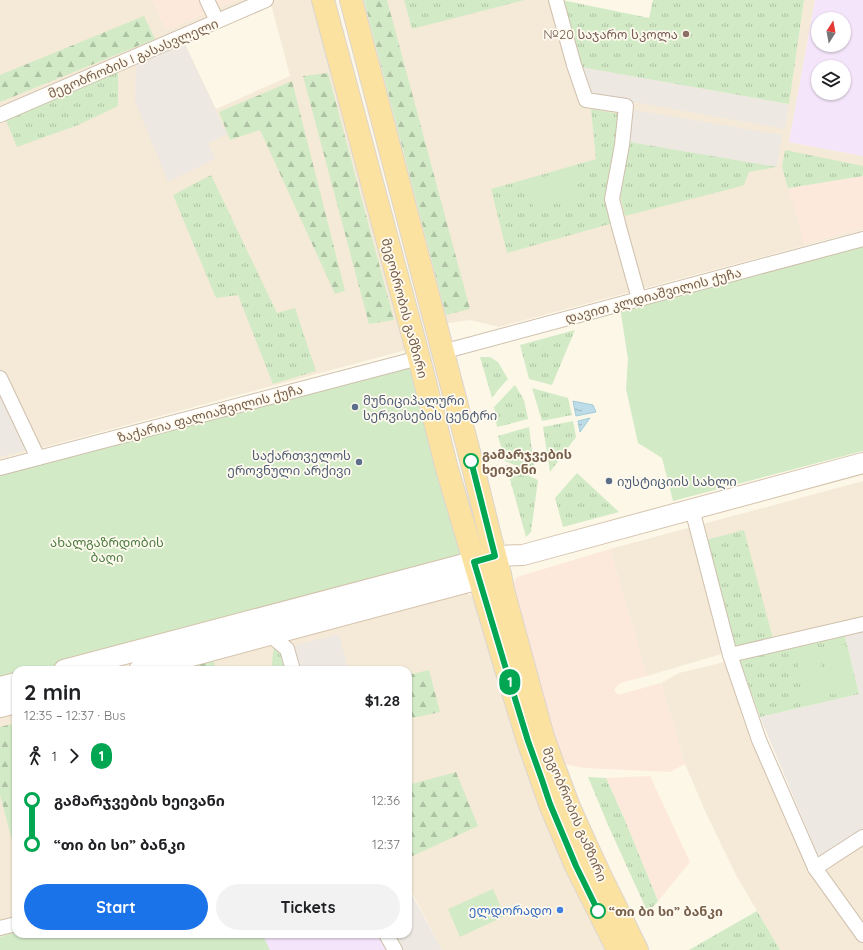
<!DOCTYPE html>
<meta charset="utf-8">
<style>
:root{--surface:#fff;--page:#f2f2f2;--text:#202124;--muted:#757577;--accent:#1a73e8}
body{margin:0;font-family:Quicksand,"Noto Sans Georgian",sans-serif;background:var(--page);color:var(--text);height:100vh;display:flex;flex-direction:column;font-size:15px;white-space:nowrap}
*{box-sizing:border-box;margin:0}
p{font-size:13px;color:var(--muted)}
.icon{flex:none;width:22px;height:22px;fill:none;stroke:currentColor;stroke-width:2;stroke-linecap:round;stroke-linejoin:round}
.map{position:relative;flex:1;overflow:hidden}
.drawer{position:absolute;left:12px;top:666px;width:400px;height:272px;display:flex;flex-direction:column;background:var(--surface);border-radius:12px;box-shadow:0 1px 3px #0004}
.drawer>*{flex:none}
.badge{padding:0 8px;border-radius:13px;font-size:14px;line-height:26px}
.needle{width:26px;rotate:11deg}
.buttons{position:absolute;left:811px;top:12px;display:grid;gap:8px}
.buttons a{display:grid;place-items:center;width:40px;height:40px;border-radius:50%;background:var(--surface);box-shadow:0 1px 3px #0004;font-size:20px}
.map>.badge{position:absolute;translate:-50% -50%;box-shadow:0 0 0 2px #fff}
.legs{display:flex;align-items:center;gap:6px;height:44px;padding:0 12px;font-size:13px}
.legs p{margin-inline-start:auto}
.summary{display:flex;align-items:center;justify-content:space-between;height:68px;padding:0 12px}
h1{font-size:22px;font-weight:700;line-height:30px}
.cta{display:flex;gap:8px;margin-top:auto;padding:8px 12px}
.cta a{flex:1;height:46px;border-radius:24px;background:var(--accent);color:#fff;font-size:16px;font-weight:700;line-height:46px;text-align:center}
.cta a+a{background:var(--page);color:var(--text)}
ul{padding:0 12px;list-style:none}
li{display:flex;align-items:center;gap:14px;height:44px;font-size:15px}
li i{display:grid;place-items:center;width:6px;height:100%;margin:0 5px;background:currentColor}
li i::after{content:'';width:10px;height:10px;margin:-5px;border:3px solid;border-radius:50%;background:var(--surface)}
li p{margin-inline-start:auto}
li:first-child i{background:linear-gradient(#0000 50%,currentColor 0)}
li:last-child i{background:linear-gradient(currentColor 50%,#0000 0)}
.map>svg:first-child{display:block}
.residential{fill:#f5ead7;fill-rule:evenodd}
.commercial{fill:#fde9dc}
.industrial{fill:#eee8e2}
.education{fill:#f4e5fa;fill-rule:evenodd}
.grass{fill:url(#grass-tufts)}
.forest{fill:url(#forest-firs)}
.green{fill:#d2ebc6}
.water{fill:url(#water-ripples);stroke:#a2ccd9}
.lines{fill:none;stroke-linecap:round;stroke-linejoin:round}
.street-casing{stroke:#cfc0ad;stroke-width:16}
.secondary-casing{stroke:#d5c2ad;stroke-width:22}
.primary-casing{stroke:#dcd5d0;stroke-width:24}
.street{stroke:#fff;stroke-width:14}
.secondary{stroke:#fff;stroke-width:20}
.primary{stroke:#fce2a1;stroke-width:22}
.line-1-casing{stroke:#fff;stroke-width:9}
.line-1{stroke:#00a651;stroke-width:6}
.education-dot{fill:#8d6e63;stroke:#fffaef;stroke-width:1.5}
.service-dot{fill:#5c6f8a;stroke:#fffaef;stroke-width:1.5}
.stop-1-dot{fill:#fff;stroke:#00a651;stroke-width:2}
.shop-dot{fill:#3f7fe0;stroke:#fffaef;stroke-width:1.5}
.labels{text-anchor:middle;stroke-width:3.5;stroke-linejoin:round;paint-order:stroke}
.education-label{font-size:13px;fill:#785e54;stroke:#fffaef;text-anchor:end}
.street-label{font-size:13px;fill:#785f4b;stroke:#fffaef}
.service-label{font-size:13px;fill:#4e5e75;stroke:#fffaef;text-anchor:start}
.stop-label{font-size:13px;font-weight:bold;fill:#785f4b;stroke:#fffaef;text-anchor:start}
.park-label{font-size:13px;fill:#4e7e42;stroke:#fffaef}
.shop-label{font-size:13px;fill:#366cbe;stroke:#fffaef;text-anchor:end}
</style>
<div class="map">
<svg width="863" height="950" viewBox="0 0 863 950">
<defs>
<pattern id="grass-tufts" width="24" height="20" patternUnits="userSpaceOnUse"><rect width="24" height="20" fill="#d2ebc6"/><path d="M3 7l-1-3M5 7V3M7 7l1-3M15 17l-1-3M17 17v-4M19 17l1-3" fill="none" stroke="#afc2a3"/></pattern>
<pattern id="forest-firs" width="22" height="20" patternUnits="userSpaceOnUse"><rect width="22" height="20" fill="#d2ebc6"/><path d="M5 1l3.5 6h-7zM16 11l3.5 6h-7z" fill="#afc2a3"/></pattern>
<pattern id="water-ripples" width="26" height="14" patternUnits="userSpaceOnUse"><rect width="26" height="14" fill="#bcdde7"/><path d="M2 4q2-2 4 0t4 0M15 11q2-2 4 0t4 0" fill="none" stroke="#9eb6bd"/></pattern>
</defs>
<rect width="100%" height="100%" fill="#fdf7e8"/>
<!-- residential -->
<g class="residential">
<path d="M0 0H152L166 30 236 0H311L406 350 0 459V457L27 450 0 392ZM270 0 290 76 216 109 182 38Z"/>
<path d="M359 0H562L785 129 804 0H815L789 142 863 156V176L790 189 804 244 863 228V230L499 327 470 320 448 323 443 315Z"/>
<path d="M863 481V620L725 653 647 676 610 549Z"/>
<path d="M462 591 478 599 550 828 588 917 606 950H442L408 885V670H348L338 634 296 670H163Z"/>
<path d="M724 662 769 778 863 940V950H780L736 875 706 813 685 764 661 683 679 673Z"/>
<path d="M16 709V934H391L400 950H0V713Z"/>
<path d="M863 842V922L824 867Z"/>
</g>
<!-- commercial -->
<g class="commercial">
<path d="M152 0H236L166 30Z"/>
<path d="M863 176V228L804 244 789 189Z"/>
<path d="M610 549 647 676 620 683 614 690 618 695 661 683 685 764 670 772 584 768 559 763 509 588 517 577Z"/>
<path d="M650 776 690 862 658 901 624 818 606 778Z"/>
</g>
<!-- industrial -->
<g class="industrial">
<path d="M182 38 227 134 208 143 215 159 168 182 135 101 136 58Z"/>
<path d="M581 67 789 104 785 129 589 94Z"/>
<path d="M634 110 782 135 777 167 629 142Z"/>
<path d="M0 392 27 450 0 457Z"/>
<path d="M863 627V832L820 860 760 717 859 694 844 632Z"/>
<path d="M339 634 348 670H296L289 647Z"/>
<path d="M408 885 410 891 442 950H400L391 934H408Z"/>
</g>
<!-- education -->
<g class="education">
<path d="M815 0H863V156L789 142ZM818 19H844V45H818ZM818 67H844V93H818Z"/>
<path d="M262 934H381L389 950H270Z"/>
</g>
<!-- grass -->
<g class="grass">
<path d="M404 0H524L412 29Z"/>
<path d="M562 0 649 18 653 0H804L789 104 581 67Z"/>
<path d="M118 69V106L78 125 17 147 5 118Z"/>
<path d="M591 109 619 114 613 223 507 253 491 189 596 159Z"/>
<path d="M629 142 777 167 749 172 744 185 738 187 625 216 619 191Z"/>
<path d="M785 150 863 166V176L788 188 782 167Z"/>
<path d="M211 175 277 313 295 308 316 371 273 384 238 295 216 298 173 195Z"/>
<path d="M575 330 552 385 529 379 520 345Z"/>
<path d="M480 357H490L498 362 508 379 498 390 492 398Z"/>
<path d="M515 385 524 400 528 419 497 427 494 407Z"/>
<path d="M532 388 568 398 572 415 542 421Z"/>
<path d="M573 421 576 437 550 472 543 427Z"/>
<path d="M529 427 535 474 505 461 498 436Z"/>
<path d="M506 465 538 480 531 532 526 537Z"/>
<path d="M577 473 619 512 563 527 555 498Z"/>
<path d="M744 530 773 639 734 648 706 540Z"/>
<path d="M844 632 859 694 760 717 738 656Z"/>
<path d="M274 643 286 658 289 670H274L272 663Z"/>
<path d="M588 777 606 778 624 818 658 901 648 913 608 825Z"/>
<path d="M757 911 780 950H689Z"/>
</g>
<!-- forest -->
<g class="forest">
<path d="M364 0H387L470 309 446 315Z"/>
<path d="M144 16 155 39 0 102V75Z"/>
<path d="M328 73 394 320 369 324 303 76Z"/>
<path d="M292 81 345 291 335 294 260 130 230 140 219 112Z"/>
<path d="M213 658 216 670H171Z"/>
<path d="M429 670 440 712 408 719V675Z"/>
<path d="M16 723V855L0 795V727Z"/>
<path d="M456 772 478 826 408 858V785Z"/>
</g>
<!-- green -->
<g class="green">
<path d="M572 170 579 198 534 209 526 181Z"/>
<path d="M863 243V451L673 501 662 458 638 443 626 389 628 359 620 308Z"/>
<path d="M409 367 416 372 462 560 45 670H16V678L0 682V473Z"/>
<path d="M845 644 856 690 833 695 822 649Z"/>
<path d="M817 647 828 693 806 699 795 652Z"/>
<path d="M493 889 505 916 460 937 448 909Z"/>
<path d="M16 932V934H262L270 950H0V937Z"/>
</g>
<!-- water -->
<g class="water">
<path d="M573 401 593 405 596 412 576 416Z"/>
<path d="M590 418 580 432 578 421Z"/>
</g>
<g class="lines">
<!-- street casing -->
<g class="street-casing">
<g id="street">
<path d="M207 0 217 21"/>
<path d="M556 0 574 65 586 100 626 106 622 145 612 199 619 227 639 299"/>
<path d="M0 115 266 0"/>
<path d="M442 352 863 239"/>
<path d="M0 378 38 458"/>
<path d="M0 468 419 358"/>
<path d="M692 509 730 655 759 740 815 868 863 935"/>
<path d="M270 635 287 649 293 670"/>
<path d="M730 655 863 624"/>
<path d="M815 868 863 837"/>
<path d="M0 928 16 924"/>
<path d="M386 934 395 950"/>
</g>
</g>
<!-- secondary casing -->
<g class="secondary-casing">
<g id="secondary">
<path d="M64 670 495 556 523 555 863 463"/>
<path d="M139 670 494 575"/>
<path d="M0 687 16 683"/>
<path d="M0 707 16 703"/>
</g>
</g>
<!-- primary casing -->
<g class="primary-casing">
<g id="primary">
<path d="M323 0 419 358 447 469 506 669 528 741 550 804 576 866 618 950"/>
<path d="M351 0 474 471 490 536 500 574 503 590 543 737 554 767 569 807 587 847 600 875 637 950"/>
</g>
</g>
<!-- street -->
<use href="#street" class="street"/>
<!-- secondary -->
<use href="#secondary" class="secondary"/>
<!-- primary -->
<use href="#primary" class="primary"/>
</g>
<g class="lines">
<!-- line-1 casing -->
<g class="line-1-casing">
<path id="line-1" d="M471 461 495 556 474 562 506 669 528 741 542 780 550 804 576 866 598 911"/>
</g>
<!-- line-1 -->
<use href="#line-1" class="line-1"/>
</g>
<!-- markers -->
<circle class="education-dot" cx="686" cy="34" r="4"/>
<g class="service-dot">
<circle cx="355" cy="407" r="4"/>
<circle cx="359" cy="462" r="4"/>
<circle cx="609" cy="481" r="4"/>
</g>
<g class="stop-1-dot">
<circle cx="471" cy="461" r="7"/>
<circle cx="598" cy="911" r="7"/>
</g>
<circle class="shop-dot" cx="560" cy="910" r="4"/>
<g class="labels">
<!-- education labels -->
<g class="education-label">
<text x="678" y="39">№20 საჯარო სკოლა</text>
</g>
<!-- street labels -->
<g class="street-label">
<text transform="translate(133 58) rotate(-23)" y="5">მეგობრობის I გასასვლელი</text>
<text transform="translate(653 295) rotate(-15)" y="5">დავით კლდიაშვილის ქუჩა</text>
<text transform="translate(405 308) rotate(75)" y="5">მეგობრობის გამზირი</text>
<text transform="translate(210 413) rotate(-15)" y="5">ზაქარია ფალიაშვილის ქუჩა</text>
<text transform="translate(575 814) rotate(67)" y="5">მეგობრობის გამზირი</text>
</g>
<!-- service labels -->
<g class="service-label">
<text x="363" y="405">მუნიციპალური<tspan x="363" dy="15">სერვისების ცენტრი</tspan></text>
<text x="351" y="460" text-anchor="end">საქართველოს<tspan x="351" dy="15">ეროვნული არქივი</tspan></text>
<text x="617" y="486">იუსტიციის სახლი</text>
</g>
<!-- stop labels -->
<g class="stop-label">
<text x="482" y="459">გამარჯვების<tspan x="482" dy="15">ხეივანი</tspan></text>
<text x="609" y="916">“თი ბი სი” ბანკი</text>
</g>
<!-- park labels -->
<g class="park-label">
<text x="107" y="547">ახალგაზრდობის<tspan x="107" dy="15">ბაღი</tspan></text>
</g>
<!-- shop labels -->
<g class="shop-label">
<text x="552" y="915">ელდორადო</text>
</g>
</g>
</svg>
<div class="buttons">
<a><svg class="needle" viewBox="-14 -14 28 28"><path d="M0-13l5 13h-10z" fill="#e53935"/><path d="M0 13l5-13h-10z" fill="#757577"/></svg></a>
<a><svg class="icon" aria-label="layers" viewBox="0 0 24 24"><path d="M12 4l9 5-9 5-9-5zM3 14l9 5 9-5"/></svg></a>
</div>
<b class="badge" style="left:510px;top:682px;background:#00a651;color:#fff">1</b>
<section class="drawer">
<div class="summary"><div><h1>2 min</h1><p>12:35 – 12:37 · Bus</p></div><b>$1.28</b></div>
<div class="legs"><svg class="icon" aria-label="walk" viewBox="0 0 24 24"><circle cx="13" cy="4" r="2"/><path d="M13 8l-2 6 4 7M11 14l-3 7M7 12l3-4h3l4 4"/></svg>1<svg class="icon" aria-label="forward" viewBox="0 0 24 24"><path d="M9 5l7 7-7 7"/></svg><b class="badge" style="background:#00a651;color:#fff">1</b></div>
<ul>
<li><i style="color:#00a651"></i><b>გამარჯვების ხეივანი</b><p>12:36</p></li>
<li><i style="color:#00a651"></i><b>“თი ბი სი” ბანკი</b><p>12:37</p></li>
</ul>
<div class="cta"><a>Start</a><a>Tickets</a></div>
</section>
</div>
